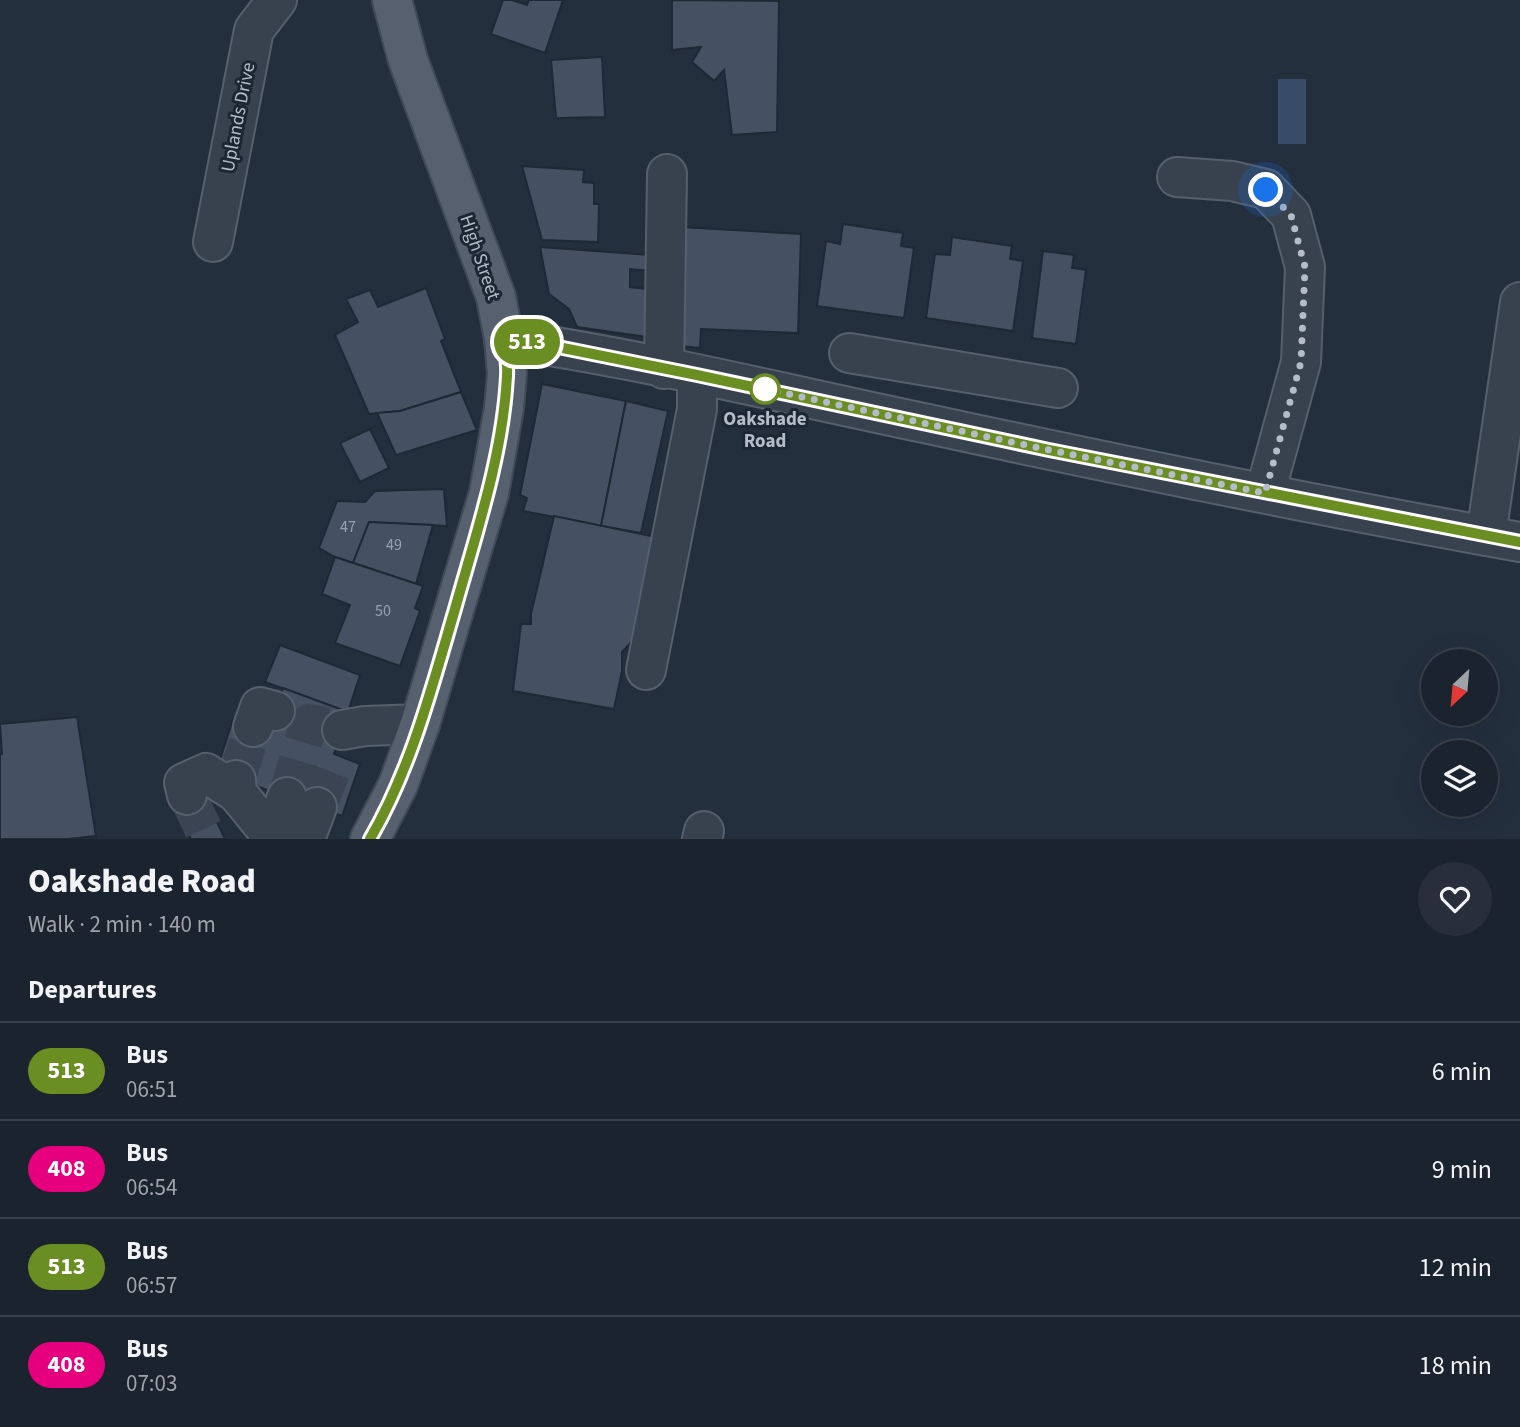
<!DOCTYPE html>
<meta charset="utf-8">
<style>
:root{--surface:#1b232e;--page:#282f3a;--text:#f1f3f6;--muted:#a0a4aa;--line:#39404a}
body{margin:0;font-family:"Source Sans 3",sans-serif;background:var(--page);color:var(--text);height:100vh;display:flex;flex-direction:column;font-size:26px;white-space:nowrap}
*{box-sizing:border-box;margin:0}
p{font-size:23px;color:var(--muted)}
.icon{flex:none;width:38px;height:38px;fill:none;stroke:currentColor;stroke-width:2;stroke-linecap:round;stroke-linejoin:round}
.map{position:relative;height:839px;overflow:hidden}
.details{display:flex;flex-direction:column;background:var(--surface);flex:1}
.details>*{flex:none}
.badge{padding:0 14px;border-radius:23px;font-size:24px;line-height:46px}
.needle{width:46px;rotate:206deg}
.fabs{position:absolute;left:1421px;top:649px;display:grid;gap:14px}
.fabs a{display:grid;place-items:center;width:77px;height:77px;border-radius:50%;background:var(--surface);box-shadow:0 7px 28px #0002,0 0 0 2px var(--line);font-size:35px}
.you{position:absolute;width:35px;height:35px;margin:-18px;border:5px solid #fff;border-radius:50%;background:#1a73e8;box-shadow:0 0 0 10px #1a73e833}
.map>.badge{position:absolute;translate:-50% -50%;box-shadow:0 0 0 4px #fff}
h2{padding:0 28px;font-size:26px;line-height:63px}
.round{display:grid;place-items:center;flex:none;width:74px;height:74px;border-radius:37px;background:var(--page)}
.summary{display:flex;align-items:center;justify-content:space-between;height:119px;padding:0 28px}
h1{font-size:33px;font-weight:800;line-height:52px}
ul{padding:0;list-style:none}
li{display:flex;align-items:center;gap:21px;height:98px;padding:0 28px;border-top:2px solid var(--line)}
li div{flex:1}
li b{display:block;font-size:26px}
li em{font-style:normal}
li .badge{min-width:77px;font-weight:700;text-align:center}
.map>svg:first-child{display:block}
.water{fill:#394c67}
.building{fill:#455162;stroke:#1f2835;stroke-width:2}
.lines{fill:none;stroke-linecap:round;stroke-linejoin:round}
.minor-tunnel{stroke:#3a4453;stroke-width:38;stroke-dasharray:38 19;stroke-linecap:butt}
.minor-casing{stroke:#565f6c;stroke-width:42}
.major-casing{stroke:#414a57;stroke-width:42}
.minor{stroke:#38414e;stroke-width:38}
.major{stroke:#56606e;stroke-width:38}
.line-casing{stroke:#fff;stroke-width:16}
.line{stroke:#6b8e23;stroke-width:10}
.walk{stroke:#b4bcc9;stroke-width:7;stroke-dasharray:0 12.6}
.stop-dot{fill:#fff;stroke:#6b8e23;stroke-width:3.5}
.labels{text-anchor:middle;stroke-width:6;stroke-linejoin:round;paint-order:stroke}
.number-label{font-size:16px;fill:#98a1af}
.street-label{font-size:19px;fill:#b4bcc9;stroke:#1d2633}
.stop-label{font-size:19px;font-weight:bold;fill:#b4bcc9;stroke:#1d2633}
</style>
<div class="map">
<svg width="1520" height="839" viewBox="0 0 1520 839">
<rect width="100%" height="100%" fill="#242f3e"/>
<!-- water -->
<rect class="water" x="1278" y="79" width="28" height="65"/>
<!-- building -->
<g class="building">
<path d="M503 0H512L527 5 529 0H563L545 53 491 34Z"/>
<path d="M672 0 779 1 777 132 732 135 724 70 714 81 692 62 701 47 672 50Z"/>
<path d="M602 57 605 117 556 118 551 60Z"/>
<path d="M522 166 584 170 583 182 594 183V204H599L598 242 542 240Z"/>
<path d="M843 224 903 233 901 246 914 248 904 318 817 306 826 241 840 244Z"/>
<path d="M680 227 801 234 798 333 701 329 700 348 681 346Z"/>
<path d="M952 237 1012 246 1010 259 1023 261 1013 331 926 318 935 254 950 255Z"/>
<path d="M540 247 664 256V272L630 269V287L648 289 654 338 577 327 569 309 549 294Z"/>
<path d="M1043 251 1074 255 1072 268 1086 270 1076 344 1032 338Z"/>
<path d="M426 288 445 339 441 341 461 392 400 411 369 414 335 335 358 322 346 299 370 290 378 307Z"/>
<path d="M542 384 626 401 601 526 523 511 527 498 520 495Z"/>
<path d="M461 392 477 430 396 455 377 413 400 411Z"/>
<path d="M626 401 668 411 641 533 601 526Z"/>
<path d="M370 429 389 468 360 482 340 443Z"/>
<path d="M444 489 447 526 369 522 353 563 335 557 319 548 337 501 365 502 375 491Z"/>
<path d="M554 516 656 537 638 635 622 652V671L614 709 513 691 521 624H531V614Z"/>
<path d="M369 522 433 525 416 584 353 563Z"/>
<path d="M335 557 423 586 415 608 420 611 400 666 335 643 350 605 322 594Z"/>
<path d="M280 645 360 675 348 712 265 682Z"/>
<path d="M283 688 348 712 334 754 360 764 342 816 216 772 233 719 267 733Z"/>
<path d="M77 717 96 836 68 839H0V754H2L0 724Z"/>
<path d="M201 789 225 839H191L172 802Z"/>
</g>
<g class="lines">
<!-- minor-tunnel -->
<g class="minor-tunnel">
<path d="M236 780 253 727"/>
<path d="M187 795 208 839"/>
<path d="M287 797 309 723 342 730"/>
<path d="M317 807 338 755"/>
</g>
<!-- minor casing -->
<g class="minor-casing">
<g id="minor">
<path d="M1177 177 1232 181 1266 189 1291 215 1305 267 1301 362 1265 493"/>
<path d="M213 242 254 30 277 0"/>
<path d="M504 339C643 359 781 393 919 422 1118 465 1319 506 1520 542"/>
<path d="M849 353 1058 388"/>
<path d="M664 369 667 174"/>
<path d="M1486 536 1520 302"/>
<path d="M646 670 697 409V375"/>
<path d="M253 727 260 707 275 711"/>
<path d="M342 730 365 726 420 724"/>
<path d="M236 780 237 793 272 836 268 839"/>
<path d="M187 795 184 783 206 773 237 793"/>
<path d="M274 839 272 836 287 797"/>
<path d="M305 839 317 807"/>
<path d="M702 839 704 831"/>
</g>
</g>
<!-- major casing -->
<g class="major-casing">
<path id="major" d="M370 839 398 785 420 724 448 630 489 493 504 408 507 374 504 339 496 297 408 60 392 0"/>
</g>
<!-- minor -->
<use href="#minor" class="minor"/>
<!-- major -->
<use href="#major" class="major"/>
</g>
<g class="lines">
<!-- line casing -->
<g class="line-casing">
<path id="line" d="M370 839C411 769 432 687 455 609 476 534 503 455 507 376 508 364 505 351 504 339L543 344 697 375 1049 450 1520 542"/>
</g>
<!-- line -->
<use href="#line" class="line"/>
<!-- walk -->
<path class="walk" d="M765 389 1049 450 1265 493 1301 362 1305 267 1291 215 1266 190"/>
</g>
<!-- markers -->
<circle class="stop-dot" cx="765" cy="389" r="14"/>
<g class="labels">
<!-- number labels -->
<g class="number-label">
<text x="348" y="532">47</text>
<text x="394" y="550">49</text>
<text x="383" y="616">50</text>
</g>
<!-- street labels -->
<g class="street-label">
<text transform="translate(237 117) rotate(-79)" y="7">Uplands Drive</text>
<text transform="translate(481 257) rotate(71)" y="7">High Street</text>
</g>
<!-- stop labels -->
<g class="stop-label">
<text x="765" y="425">Oakshade<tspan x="765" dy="22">Road</tspan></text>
</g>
</g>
</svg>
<div class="fabs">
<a><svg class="needle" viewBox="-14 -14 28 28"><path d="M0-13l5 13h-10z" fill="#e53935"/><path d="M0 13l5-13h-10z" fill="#a0a4aa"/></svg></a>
<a><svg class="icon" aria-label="layers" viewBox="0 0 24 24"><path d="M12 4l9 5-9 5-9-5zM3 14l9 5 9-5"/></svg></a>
</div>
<div class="you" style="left:1266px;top:190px"></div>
<b class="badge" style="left:527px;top:342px;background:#6b8e23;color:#fff">513</b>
</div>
<section class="details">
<div class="summary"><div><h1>Oakshade Road</h1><p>Walk · 2 min · 140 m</p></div><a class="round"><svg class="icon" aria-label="heart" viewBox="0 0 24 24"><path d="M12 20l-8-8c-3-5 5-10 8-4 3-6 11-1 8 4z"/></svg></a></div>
<h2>Departures</h2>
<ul>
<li><span class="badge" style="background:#6b8e23;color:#fff">513</span><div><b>Bus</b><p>06:51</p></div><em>6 min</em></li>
<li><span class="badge" style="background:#e6007e;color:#fff">408</span><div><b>Bus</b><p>06:54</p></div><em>9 min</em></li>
<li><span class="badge" style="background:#6b8e23;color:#fff">513</span><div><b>Bus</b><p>06:57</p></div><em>12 min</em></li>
<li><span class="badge" style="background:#e6007e;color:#fff">408</span><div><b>Bus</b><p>07:03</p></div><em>18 min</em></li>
</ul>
</section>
